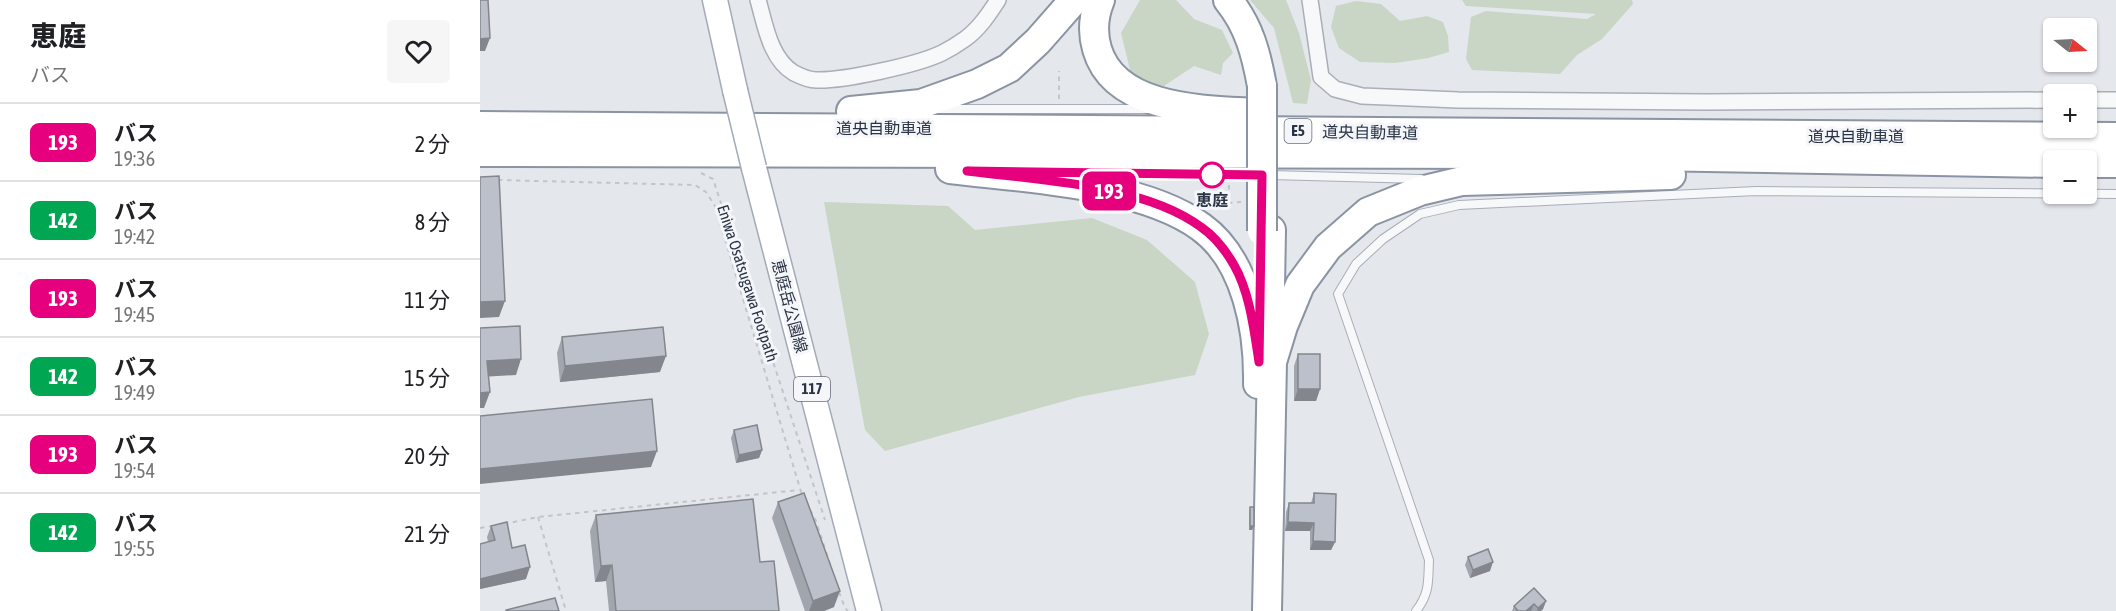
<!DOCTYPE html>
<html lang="ja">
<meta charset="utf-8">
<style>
:root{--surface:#fff;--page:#f6f6f6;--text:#202124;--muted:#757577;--line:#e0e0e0}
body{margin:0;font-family:"Asap Condensed","Noto Sans JP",sans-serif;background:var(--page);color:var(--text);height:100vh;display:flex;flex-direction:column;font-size:22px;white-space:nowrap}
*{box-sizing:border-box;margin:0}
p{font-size:20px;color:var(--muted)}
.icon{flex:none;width:33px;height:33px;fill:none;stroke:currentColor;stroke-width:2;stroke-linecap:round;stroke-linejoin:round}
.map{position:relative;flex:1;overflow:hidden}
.drawer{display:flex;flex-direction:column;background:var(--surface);width:480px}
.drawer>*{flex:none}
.badge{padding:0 12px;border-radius:9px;font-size:21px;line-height:39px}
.needle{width:39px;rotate:108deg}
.buttons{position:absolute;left:1563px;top:18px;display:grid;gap:12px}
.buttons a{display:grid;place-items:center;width:54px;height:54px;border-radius:6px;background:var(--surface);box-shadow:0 2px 4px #0004;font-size:30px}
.map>.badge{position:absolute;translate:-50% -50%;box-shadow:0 0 0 3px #fff}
.round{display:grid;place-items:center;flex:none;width:63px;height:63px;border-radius:6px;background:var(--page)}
.head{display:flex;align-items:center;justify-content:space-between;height:102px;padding:0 30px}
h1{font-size:28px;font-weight:800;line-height:45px}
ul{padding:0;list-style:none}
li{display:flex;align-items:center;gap:18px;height:78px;padding:0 30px;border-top:2px solid var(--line)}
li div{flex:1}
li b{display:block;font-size:22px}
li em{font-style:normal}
li .badge{min-width:66px;font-weight:700;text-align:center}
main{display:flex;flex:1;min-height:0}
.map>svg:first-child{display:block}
.green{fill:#c9d6c5}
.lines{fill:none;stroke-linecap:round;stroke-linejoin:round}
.service-casing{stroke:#a9aeb7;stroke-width:10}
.minor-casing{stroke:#a9aeb7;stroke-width:18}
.primary-casing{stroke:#a3abb8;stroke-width:27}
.motorway-casing{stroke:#8b94a3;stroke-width:32}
.path{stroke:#c2c5cb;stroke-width:2;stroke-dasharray:4.5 4.5;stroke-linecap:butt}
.service{stroke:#f7f8fa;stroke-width:8}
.minor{stroke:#f7f8fa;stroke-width:15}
.primary{stroke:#fff;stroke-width:24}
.motorway{stroke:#fff;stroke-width:28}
.primary-bridge-casing{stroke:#a3abb8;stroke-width:27;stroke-linecap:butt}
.motorway-bridge-casing{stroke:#8b94a3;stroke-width:32;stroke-linecap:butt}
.primary-bridge{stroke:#fff;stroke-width:24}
.motorway-bridge{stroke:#fff;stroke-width:28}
.wall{fill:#a1a5ae}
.shaded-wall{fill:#83868d}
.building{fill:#bbc0ca;stroke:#83868d;stroke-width:1.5}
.line-casing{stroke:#fff;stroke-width:14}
.line{stroke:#e6007e;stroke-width:9}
.stop-dot{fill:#fff;stroke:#e6007e;stroke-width:3}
.labels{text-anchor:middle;stroke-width:6;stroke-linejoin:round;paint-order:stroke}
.shield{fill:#f4f6f9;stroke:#676e7b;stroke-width:1.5}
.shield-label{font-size:15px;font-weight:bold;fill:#2b3445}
.street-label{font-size:16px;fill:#2b3445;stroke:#f4f6f9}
.stop-label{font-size:16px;font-weight:bold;fill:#2b3445;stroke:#f4f6f9}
</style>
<main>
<section class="drawer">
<div class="head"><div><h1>恵庭</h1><p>バス</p></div><a class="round"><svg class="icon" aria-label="heart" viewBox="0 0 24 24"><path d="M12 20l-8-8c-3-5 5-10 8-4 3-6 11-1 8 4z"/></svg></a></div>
<ul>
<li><span class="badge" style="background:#e6007e;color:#fff">193</span><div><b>バス</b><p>19:36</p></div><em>2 分</em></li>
<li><span class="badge" style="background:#00a651;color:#fff">142</span><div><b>バス</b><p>19:42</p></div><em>8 分</em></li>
<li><span class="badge" style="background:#e6007e;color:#fff">193</span><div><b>バス</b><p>19:45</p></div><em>11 分</em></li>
<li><span class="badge" style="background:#00a651;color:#fff">142</span><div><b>バス</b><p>19:49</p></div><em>15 分</em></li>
<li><span class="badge" style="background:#e6007e;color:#fff">193</span><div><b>バス</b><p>19:54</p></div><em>20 分</em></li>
<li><span class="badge" style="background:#00a651;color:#fff">142</span><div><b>バス</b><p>19:55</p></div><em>21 分</em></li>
</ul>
</section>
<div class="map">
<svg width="1636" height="611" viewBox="0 0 1636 611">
<rect width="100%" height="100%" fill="#e4e7ec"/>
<!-- green -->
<g class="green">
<path d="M660 0H696L714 19 742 30 753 53 743 63 741 75 714 66 681 88 672 86 651 74 641 33Z"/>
<path d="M770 0H806L819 33 831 80 827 104 813 103 794 28Z"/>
<path d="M982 0H1152L1153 4 1122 39 1097 55 1080 74 992 70 986 59 991 17 1006 11 1107 19 1116 14 986 6Z"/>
<path d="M876 1 901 4 920 21 947 16 963 22 968 36 969 52 948 58 915 63 880 62 859 48 851 27 856 6Z"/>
<path d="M344 202 468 206 495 230 612 218 667 240 715 282 729 334 715 375 599 397 405 451 385 430Z"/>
</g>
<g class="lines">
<!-- service casing -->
<g class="service-casing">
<g id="service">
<path d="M458 109H668"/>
<path d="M608 173 776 175"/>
<path d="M788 175 941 179"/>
<path d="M936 611C950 593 948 581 949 560L858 294 876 264 903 239 940 214 979 205 1276 191 1636 194"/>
</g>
</g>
<!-- minor casing -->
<g class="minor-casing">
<g id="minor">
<path d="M278 0C285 24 290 59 314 73 320 76 329 80 336 80 363 81 437 65 462 53 470 49 478 44 485 39 499 29 509 14 518 0"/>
<path d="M830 0 841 77 855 89 882 96 978 100 1226 102 1574 100"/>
<path d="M1606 100H1636"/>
</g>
</g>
<!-- primary casing -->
<g class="primary-casing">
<g id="primary">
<path d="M235 0 255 90"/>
<path d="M274 168 389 611"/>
</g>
</g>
<!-- motorway casing -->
<g class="motorway-casing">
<g id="motorway">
<path d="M620 0C613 17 612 32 617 49 635 111 726 110 777 113"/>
<path d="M748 0C769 26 776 53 782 86"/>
<path d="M371 111 441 104 497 84 529 68 558 41 594 0"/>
<path d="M0 126 1636 137"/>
<path d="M0 152 1050 154 1574 163"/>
<path d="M1606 163H1636"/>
<path d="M470 169C543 178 661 183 721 227 767 260 779 331 778 384"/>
<path d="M789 345 791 230"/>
<path d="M787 611 792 362 803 326 820 285 848 247 888 212 940 191 982 181 1191 175"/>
</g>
</g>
<!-- path -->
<g class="path">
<path d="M579 99V71"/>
<path d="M221 173 233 179 345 520"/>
<path d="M18 180 215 185 226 192 235 206 322 495"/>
<path d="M749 185 748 203 761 202"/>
<path d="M330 510 336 521 351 567"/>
<path d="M58 517 86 611"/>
<path d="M24 524 58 517 319 490"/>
<path d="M0 528 13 526"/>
<path d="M359 592 365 608 368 611"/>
</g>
<!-- service -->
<use href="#service" class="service"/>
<!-- minor -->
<use href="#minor" class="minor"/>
<!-- primary -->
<use href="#primary" class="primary"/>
<!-- motorway -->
<use href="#motorway" class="motorway"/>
<!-- primary-bridge casing -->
<g class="primary-bridge-casing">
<path id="primary-bridge" d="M255 90 274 168"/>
</g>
<!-- motorway-bridge casing -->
<g class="motorway-bridge-casing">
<path id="motorway-bridge" d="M782 86V231"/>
</g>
<!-- primary-bridge -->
<use href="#primary-bridge" class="primary-bridge"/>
<!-- motorway-bridge -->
<use href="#motorway-bridge" class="motorway-bridge"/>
</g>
<!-- wall -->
<g class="wall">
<path d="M82 337 180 372 80 382 77 353Z"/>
<path d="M818 354 840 389 836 401H814V366Z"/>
<path d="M254 430 282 450 279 458 256 463 251 438Z"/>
<path d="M834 493 855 542 851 550H830V531H805L806 512 809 503H831Z"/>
<path d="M298 502 354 607 344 611H325L292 518Z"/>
<path d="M770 507 774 526 772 530H769V511Z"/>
<path d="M116 515 280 562 299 611H129L126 581 115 582 110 531Z"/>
<path d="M11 526 32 548 46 579 0 589V544L8 542 7 537Z"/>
<path d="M988 557 1010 571 990 578 985 565Z"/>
<path d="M1066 601 1063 609 1061 611H1032L1034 606Z"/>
</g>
<!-- shaded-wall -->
<g class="shaded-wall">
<path d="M10 38 5 51H0V39Z"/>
<path d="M25 301 19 317 0 318V302Z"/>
<path d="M186 356 180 372 80 382 85 366Z"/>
<path d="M41 359 36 375 1 377 7 361Z"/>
<path d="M818 389H840L836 401H814Z"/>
<path d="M10 392 4 408H0V393Z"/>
<path d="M282 450 279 458 256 463 259 455Z"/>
<path d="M177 451 171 467 0 484V469Z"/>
<path d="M808 522 834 523 830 531H805Z"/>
<path d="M770 526H774L772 530H769Z"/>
<path d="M833 541 855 542 851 550H830Z"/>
<path d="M1013 562 1010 571 990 578 993 570Z"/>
<path d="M132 565 126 581 115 582 121 566Z"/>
<path d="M50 567 46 579 0 589V579Z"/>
<path d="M360 591 354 607 344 611H329L333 601Z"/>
<path d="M1066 601 1063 609 1061 611H1057L1058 608Z"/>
<path d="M1054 604 1051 611H1046Z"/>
</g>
<!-- building -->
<g class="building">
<path d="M0 0H8L10 38 0 39Z"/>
<path d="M19 176 25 301 0 302V177Z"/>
<path d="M40 326 41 359 7 361 10 392 0 393V328Z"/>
<path d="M183 327 186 356 85 366 82 337Z"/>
<rect x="818" y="354" width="22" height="35"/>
<path d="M172 399 177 451 0 469V416Z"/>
<path d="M277 425 282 450 259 455 254 430Z"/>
<path d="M324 493 360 591 333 601 298 502Z"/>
<path d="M834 493 856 494 855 542 833 541 834 523 808 522 809 503H834Z"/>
<path d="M273 499 280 562 294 561 299 611H136L132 565 121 566 116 515Z"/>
<rect x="770" y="507" width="4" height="19"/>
<path d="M27 522 32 548 45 545 50 567 0 579V544L15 540 11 526Z"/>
<path d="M1008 549 1013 562 993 570 988 557Z"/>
<path d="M1054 588 1066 601 1058 608 1054 604 1046 611H1038L1034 606Z"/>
<path d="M75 598 79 611H26V610Z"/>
</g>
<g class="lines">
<!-- line casing -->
<g class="line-casing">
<path id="line" d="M487 171 782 175 779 362C774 330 770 293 754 265 746 251 734 236 721 227 663 184 558 180 487 171Z"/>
</g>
<!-- line -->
<use href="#line" class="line"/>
</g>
<!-- markers -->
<circle class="stop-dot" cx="732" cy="175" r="12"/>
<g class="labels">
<!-- shield labels -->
<g class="shield">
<rect x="804.5" y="119" width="27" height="24" rx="4.5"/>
<rect x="314" y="377" width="36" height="24" rx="4.5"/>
</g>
<g class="shield-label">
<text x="818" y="136">E5</text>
<text x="332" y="394">117</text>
</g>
<!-- street labels -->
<g class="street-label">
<text x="404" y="134">道央自動車道</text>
<text transform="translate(890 132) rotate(1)" y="6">道央自動車道</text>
<text x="1376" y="142">道央自動車道</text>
<text transform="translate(268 283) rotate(72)" y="6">Eniwa Osatsugawa Footpath</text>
<text transform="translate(310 306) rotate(75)" y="6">恵庭岳公園線</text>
</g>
<!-- stop labels -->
<g class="stop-label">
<text x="732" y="206">恵庭</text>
</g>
</g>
</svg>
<div class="buttons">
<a><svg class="needle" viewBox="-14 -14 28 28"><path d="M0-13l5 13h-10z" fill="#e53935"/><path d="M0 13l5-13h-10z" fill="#757577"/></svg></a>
<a>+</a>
<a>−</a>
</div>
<b class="badge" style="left:629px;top:191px;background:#e6007e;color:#fff">193</b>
</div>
</main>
